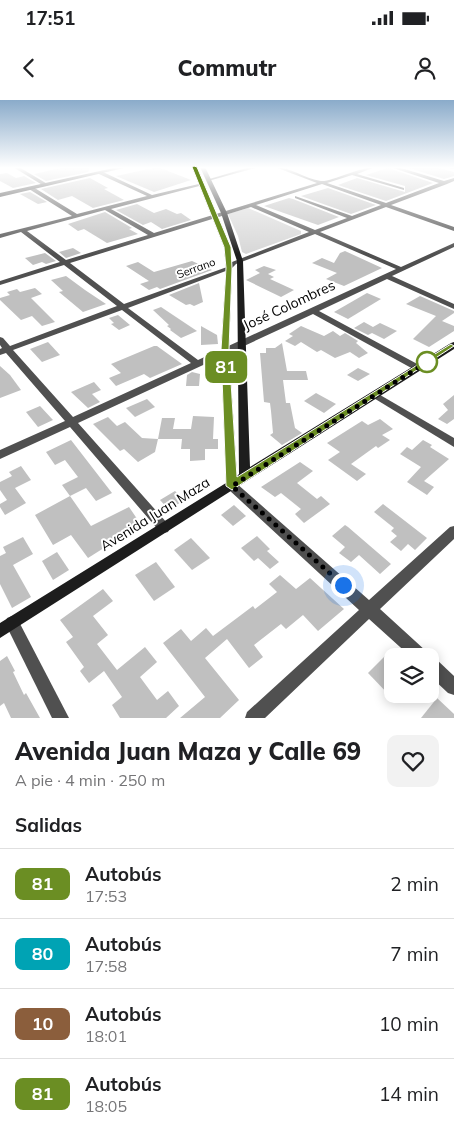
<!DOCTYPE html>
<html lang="es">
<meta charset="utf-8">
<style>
:root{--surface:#fff;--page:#f2f2f2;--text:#202124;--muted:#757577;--line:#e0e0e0}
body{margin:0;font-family:Mulish,sans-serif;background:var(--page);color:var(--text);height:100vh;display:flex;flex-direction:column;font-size:19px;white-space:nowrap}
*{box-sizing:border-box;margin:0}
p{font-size:16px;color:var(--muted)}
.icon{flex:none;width:28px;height:28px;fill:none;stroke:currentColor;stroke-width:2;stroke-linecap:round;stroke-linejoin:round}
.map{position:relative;height:618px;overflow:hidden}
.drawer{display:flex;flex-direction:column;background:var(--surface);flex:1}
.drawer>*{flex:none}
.badge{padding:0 10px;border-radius:8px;font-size:18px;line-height:32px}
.fabs{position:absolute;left:384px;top:548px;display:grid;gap:10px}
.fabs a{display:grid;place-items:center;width:55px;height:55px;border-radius:10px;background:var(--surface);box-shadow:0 2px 12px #0003;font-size:25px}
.you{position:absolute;width:25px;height:25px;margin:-12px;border:4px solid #fff;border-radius:50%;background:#1a73e8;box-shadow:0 0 0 8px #1a73e833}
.map>.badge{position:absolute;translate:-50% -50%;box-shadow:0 0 0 2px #fff}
h2{padding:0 15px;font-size:19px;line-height:45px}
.round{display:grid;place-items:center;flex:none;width:52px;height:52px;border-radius:10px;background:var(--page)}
.head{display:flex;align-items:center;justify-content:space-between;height:85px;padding:0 15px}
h1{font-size:24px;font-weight:800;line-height:38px}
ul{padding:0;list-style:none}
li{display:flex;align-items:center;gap:15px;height:70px;padding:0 15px;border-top:1px solid var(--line)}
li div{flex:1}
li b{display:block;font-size:19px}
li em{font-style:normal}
li .badge{min-width:55px;font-weight:700;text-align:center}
.status{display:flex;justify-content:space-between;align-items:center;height:35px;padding:0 25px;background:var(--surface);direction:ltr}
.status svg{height:14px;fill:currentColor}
header{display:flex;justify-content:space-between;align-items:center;height:65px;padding:0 15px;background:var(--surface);font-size:22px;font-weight:800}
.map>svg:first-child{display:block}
.green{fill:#d7d7d7}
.building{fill:#c0c0c0}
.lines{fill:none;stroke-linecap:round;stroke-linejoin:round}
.street{fill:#505050;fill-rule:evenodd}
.secondary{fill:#1d1d1d;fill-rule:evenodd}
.line{fill:#6b8e23;stroke:#fff}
.walk{stroke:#000;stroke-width:5;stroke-dasharray:0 9}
.stop-dot{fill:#fff;stroke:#6b8e23;stroke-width:2.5}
.labels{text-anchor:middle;stroke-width:4;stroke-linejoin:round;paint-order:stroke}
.far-street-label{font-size:11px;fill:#000;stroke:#fff}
.street-label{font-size:14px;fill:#000;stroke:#fff}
</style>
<div class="status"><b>17:51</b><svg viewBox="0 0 49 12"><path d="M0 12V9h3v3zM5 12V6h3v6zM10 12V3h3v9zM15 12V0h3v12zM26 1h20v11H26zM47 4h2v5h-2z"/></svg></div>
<header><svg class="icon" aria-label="back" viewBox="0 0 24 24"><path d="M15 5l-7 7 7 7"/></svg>Commutr<svg class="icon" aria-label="person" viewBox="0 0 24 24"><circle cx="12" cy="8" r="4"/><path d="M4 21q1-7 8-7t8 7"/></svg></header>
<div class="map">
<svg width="454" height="618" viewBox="0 0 454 618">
<rect width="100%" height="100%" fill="#fff"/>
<!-- green -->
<path class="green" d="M248 108 301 131V134L246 154 242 152 238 136 228 114Z"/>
<!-- building -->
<g class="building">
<path d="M66 67H90L88 72 46 81 34 74Z"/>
<path d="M158 67 191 80 154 92 116 76Z"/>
<path d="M406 67H435L454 72V76L444 79Z"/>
<path d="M388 68 433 83 386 101 338 85 357 78 405 92V86L366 75Z"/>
<path d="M7 73 16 78 24 76 36 83 13 88 0 81V74Z"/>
<path d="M90 78 108 88 104 89 124 100 93 108 72 96 58 100 41 89Z"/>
<path d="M328 88 376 105 351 114 301 96Z"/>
<path d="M30 92 47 102 38 104 20 94Z"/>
<path d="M289 98 293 99 339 117 318 125 264 106Z"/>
<path d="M137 104 154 113 166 109 177 114 181 113 191 120 162 129 151 122 143 125 116 110Z"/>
<path d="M105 112 132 128 129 129 138 134 107 143 84 129 78 131 68 124Z"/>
<path d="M73 148 81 153 66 158 59 152Z"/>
<path d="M345 151 382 168 344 186 326 179 337 173 312 163 322 158 334 163 340 153Z"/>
<path d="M45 153 56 161 46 164 42 162 33 165 25 158Z"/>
<path d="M192 161 212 170 160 189 157 187 149 190 140 184 149 181 126 166 138 162 154 172Z"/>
<path d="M264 166 276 170 268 174 274 177 270 179 294 190 281 197 246 180 260 173 255 170Z"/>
<path d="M66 176 85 190 106 204 83 212 59 192 63 191 51 180Z"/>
<path d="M199 183 203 202 194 206 190 204 186 205 169 195Z"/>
<path d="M35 188 42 194 31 198 55 222 42 226 32 216 21 220 0 200V198L10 195 7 192 17 189 20 192Z"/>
<path d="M367 193 381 199 348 219 334 212Z"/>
<path d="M420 196 454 211V213L442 221 454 226V231L429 247 413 239 436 216 406 204Z"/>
<path d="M161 207 197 231 181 238 170 230 171 229 167 226 169 225 153 210Z"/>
<path d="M118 215 130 225 119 230 111 224 114 223 109 218Z"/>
<path d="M364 222 373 227 380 223 397 231 384 239 372 233 368 235 354 228Z"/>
<path d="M201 226 217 235 218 244 201 245Z"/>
<path d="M301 226 324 236 333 231 340 236 345 233 358 241 356 243 368 253 359 258 350 252 335 258 321 250 317 252 301 242 295 246 285 241 293 236 289 234Z"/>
<path d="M48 242 60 255 42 262 30 249Z"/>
<path d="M282 243 287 271H306L308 280H283L286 303H290L295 328 302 333 282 345 270 335 273 333 271 311 270 303 264 302 260 253H266V248H275Z"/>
<path d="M154 246H157L182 264 150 278 144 274 116 286 109 278 121 273 111 264Z"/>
<path d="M0 266 10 275 21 290 0 298Z"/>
<path d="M358 268 370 274 358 281 347 275Z"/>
<path d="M192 272 200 274 199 286H186L187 275Z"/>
<path d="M94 282 101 290 92 294 100 302 88 308 71 292Z"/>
<path d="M316 293 336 304 324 313 304 301Z"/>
<path d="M454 295V319L447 324 438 319 448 310 443 304Z"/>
<path d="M147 299 155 307 135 317 126 308Z"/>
<path d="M40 306 53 320 38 327 26 312Z"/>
<path d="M193 316 214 317 213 339H218V349H205V360L190 361V349H181L182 339H158L162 318H175L173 329H191Z"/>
<path d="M108 317 117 326 125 322 142 338 158 339 155 352 138 362 124 349 120 351 93 324Z"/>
<path d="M380 319 393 329 382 335 390 340 378 348 376 346 351 364 366 374 357 381 328 360 340 352 327 343 362 321 368 325Z"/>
<path d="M71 340 112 393 96 401 86 388 70 396 91 426 129 407 142 426 105 444 107 446 88 458 71 435 53 445 35 415 70 396 62 385 78 377 65 360 55 365 46 352Z"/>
<path d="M423 340 432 345 430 347 449 359 424 381 434 387 427 395 407 382 421 367 400 354 407 347 412 350Z"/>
<path d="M300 362 313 371 297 383 317 399 321 396 330 404 304 423 295 414 301 409 281 393 275 397 261 387Z"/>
<path d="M21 366 31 380 15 388 26 403 5 415 0 407V404L7 400 0 390V382L12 376 9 372Z"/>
<path d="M175 391 184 400 169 410 160 400Z"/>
<path d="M383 404 396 414 427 438 415 450 408 444 401 451 390 442 397 436 391 431 394 428 374 412Z"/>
<path d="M234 405 246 416 233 426 221 415Z"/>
<path d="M345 425 348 427 391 464 380 474 359 455 351 462 339 453 345 447 332 436Z"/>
<path d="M257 436 270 449 267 451 279 462 270 469 258 458 254 461 241 448Z"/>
<path d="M23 437 33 454 13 465 31 497 12 508 0 484V456L6 453 3 447Z"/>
<path d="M191 438 210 458 192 470 174 450Z"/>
<path d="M57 452 69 470 53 480 42 461Z"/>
<path d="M156 462 175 487 154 501 135 475Z"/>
<path d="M280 475 296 489 310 478 344 509 318 531 303 515 286 529 281 524 254 545 263 557 249 568 227 539 205 558 239 600 220 618H180L205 597 163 543 181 529 191 541 206 528 213 536 253 506 255 509 277 492 269 484Z"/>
<path d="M103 489 113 501 93 516 108 535 97 544 117 570 145 547 157 562 140 577 157 600 168 591 179 606 166 618H120L112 605 122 597 104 571 89 583 80 571 84 567 66 542 73 537 60 520Z"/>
<path d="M392 549V598L368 573Z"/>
<path d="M7 556 15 571 13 572 24 595 26 593 40 618H11L4 603 0 606V561Z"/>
<path d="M437 598 454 614V618H421Z"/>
</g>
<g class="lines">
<!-- street -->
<g class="street">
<path d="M13 67H19L49 85 44 86Z"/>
<path d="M250 67H259L208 81 206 80Z"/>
<path d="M275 67C291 67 305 79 321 81 332 82 359 67 375 67L357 74 404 88V90L352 75 327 83 386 103 439 83 390 67H398L444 81 454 78V81L447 84 391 105 454 127V131L386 107 320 132 401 167 454 143V147L392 176 454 204V209L387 179 319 211 421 266 423 268 421 270H415L313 214 78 323 168 424 170 428 168 432 164 433 160 432 70 327 0 359V350L65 321 6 253 0 255V249L2 248 0 245V237L3 238 10 246 117 206 64 165 0 185V181L60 162 21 132 0 138V134L72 116 29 89V87H33L77 114 147 96 99 74V72H103L152 95 203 83V85L111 109 154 133 317 83ZM322 84 381 105 352 116 295 96V98L347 118 315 130 256 105ZM251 107 309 132 232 162 227 167 124 204 70 163ZM105 110 148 135 66 160 27 131ZM315 134 396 169 198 260 128 208 231 169 236 164ZM122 210 191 263 73 317 13 250Z"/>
<path d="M448 67H454V69L448 68Z"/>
<path d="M375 292 454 338V347L372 297 370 295 372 293Z"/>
<path d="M232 382 236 383 369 500 450 427 454 426V439L380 509 426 551 429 556H410L369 519 265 618H245L247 612 359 510 228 389 226 386 228 383Z"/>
<path d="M12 516 17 518 69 618H52L5 523 7 518Z"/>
<path d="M430 557 436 559 454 576V595L448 593 430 576Z"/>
</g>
<!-- secondary -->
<g class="secondary">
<path d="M118 67H128L0 97V93Z"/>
<path d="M192 67H196L230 147 232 168 229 250 237 376 239 374 237 161 221 113 200 67H205L227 113 243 161 250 367 451 243 454 242V249L0 538V523L226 383 221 250 226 168 224 147Z"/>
</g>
</g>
<!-- sky -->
<linearGradient id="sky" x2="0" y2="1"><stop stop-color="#8aabca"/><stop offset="0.44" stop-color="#fff"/><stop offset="1" stop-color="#fff" stop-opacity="0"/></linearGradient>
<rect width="454" height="154" fill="url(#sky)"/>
<!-- line -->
<path class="line" d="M194 66 197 67 231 147 232 168 229 250 237 377 451 244 454 246 232 390 226 386 221 250 226 168 224 147 192 67Z"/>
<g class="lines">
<!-- walk -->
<path class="walk" d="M343 485 232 386 427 262"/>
</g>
<!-- markers -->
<circle class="stop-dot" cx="427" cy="262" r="10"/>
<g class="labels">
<!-- far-street labels -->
<g class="far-street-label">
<text transform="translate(196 168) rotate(-20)" y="4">Serrano</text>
</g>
<!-- street labels -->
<g class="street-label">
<text transform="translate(289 205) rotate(-25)" y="5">José Colombres</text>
<text transform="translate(155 414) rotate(-32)" y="5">Avenida Juan Maza</text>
</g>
</g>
</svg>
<div class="fabs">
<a><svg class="icon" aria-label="layers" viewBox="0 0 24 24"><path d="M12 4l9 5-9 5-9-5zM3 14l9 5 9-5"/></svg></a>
</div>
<div class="you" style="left:343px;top:485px"></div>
<b class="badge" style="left:226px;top:267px;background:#6b8e23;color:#fff">81</b>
</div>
<section class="drawer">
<div class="head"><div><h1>Avenida Juan Maza y Calle 69</h1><p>A pie · 4 min · 250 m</p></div><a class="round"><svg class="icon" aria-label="heart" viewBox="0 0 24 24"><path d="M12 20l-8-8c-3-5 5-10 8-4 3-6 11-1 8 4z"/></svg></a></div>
<h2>Salidas</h2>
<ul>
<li><span class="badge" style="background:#6b8e23;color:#fff">81</span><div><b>Autobús</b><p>17:53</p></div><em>2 min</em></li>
<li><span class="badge" style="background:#00a3b4;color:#fff">80</span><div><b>Autobús</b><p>17:58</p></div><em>7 min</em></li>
<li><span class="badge" style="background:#8b5e3c;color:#fff">10</span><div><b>Autobús</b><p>18:01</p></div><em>10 min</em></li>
<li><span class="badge" style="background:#6b8e23;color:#fff">81</span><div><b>Autobús</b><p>18:05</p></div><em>14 min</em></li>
</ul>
</section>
